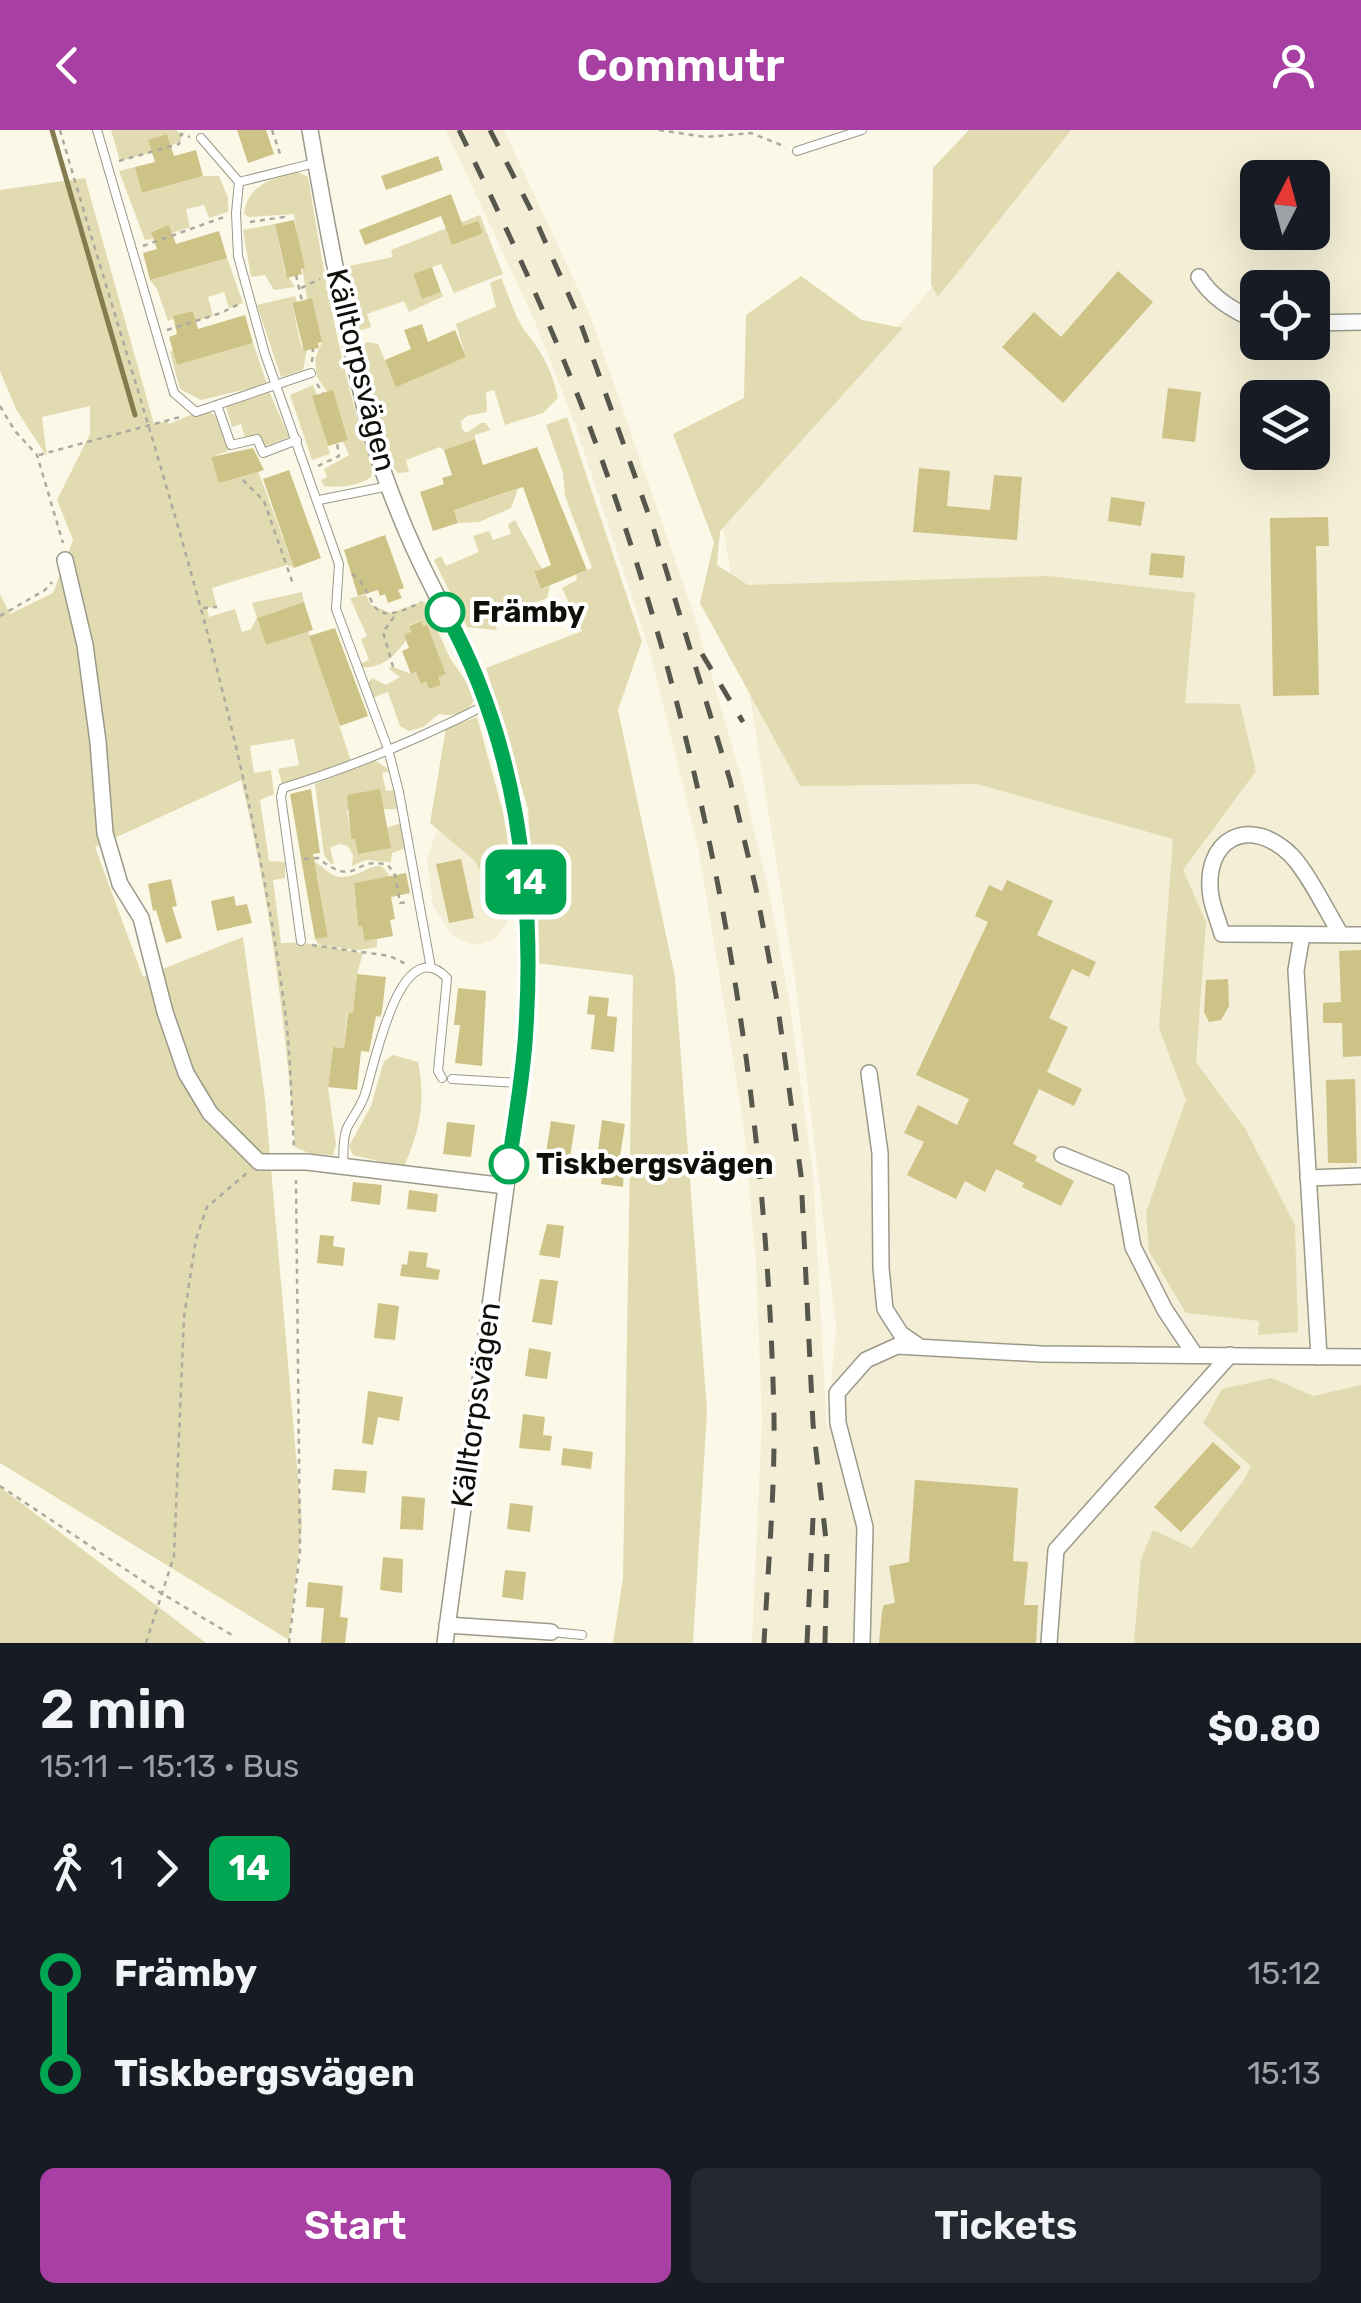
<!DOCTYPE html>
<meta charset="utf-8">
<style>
:root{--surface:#171b24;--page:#242831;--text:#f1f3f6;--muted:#9ea1a6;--accent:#a83fa2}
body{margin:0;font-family:Rubik,sans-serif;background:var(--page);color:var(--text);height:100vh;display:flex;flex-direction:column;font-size:38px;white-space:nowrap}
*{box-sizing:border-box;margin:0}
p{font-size:32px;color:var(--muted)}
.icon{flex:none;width:55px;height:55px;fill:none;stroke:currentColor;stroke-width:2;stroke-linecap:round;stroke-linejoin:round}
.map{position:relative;height:1513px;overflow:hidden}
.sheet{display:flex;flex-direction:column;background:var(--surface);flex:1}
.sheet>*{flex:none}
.badge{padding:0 20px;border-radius:15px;font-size:35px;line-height:65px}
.needle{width:65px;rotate:6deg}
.tools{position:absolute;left:1240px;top:30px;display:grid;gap:20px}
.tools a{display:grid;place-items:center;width:90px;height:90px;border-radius:15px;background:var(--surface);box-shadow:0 10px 40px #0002;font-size:50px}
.map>.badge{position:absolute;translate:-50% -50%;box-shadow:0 0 0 5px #fff}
.legs{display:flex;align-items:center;gap:15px;height:110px;padding:0 40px;font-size:32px}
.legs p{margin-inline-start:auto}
.headline{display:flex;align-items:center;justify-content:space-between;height:170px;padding:0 40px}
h1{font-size:55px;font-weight:600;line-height:75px}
.cta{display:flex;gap:20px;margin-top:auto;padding:20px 40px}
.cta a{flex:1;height:115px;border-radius:15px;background:var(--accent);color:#fff;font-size:40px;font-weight:600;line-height:115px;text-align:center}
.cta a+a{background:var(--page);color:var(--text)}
ul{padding:0 40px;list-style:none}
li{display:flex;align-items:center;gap:35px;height:100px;font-size:38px}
li i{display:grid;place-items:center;width:15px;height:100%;margin:0 12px;background:currentColor}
li i::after{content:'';width:25px;height:25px;margin:-12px;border:8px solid;border-radius:50%;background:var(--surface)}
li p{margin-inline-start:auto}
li:first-child i{background:linear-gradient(#0000 50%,currentColor 0)}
li:last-child i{background:linear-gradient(currentColor 50%,#0000 0)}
header{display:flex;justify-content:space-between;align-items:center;height:130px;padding:0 40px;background:var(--accent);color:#fff;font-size:45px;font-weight:600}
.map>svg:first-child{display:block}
.built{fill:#f3eed5;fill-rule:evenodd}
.green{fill:#e2dbb1}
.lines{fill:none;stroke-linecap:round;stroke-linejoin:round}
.stream{stroke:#847c51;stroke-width:5}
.building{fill:#cec387}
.service-casing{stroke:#9b9989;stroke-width:10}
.minor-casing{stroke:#9b9989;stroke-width:18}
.path{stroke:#acaa9d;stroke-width:2.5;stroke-dasharray:5 5;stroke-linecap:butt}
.service{stroke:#fff;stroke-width:8}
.minor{stroke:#fff;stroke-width:15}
.rail{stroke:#57564c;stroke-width:5;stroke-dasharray:18 18;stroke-linecap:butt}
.line-1-casing{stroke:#fff;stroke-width:22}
.line-1{stroke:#00a651;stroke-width:15}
.stop-1-dot{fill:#fff;stroke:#00a651;stroke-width:5}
.labels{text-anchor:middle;stroke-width:8;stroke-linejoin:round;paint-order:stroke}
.street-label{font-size:30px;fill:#100f09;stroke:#fff}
.stop-label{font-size:30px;font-weight:bold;fill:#100f09;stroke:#fff;text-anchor:start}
</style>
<header><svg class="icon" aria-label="back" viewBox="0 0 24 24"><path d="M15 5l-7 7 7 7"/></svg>Commutr<svg class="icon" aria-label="person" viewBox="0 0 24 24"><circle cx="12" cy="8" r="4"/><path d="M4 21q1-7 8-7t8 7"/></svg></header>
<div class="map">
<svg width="1361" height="1513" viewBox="0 0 1361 1513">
<rect width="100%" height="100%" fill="#fbf8e7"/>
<!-- built -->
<g class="built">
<path d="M446 0H504L589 182 694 485 741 647 768 757 789 869 813 1044 827 1301 836 1197 796 856 723 396 1070 0H1361V1513H752L762 1289 756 1134 744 997 699 721 650 521 575 294 536 194ZM1258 48H1312V102H1258ZM1258 158H1312V212H1258ZM1258 268H1312V322H1258Z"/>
<path d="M446 695 500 702 510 773 507 792 496 809 476 815 459 809 450 802 433 775 427 728 436 703Z"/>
</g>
<!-- green -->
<g class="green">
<path d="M111 0H176L181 4V10L171 16 167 4 149 10 152 22 120 31Z"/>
<path d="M969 0H1071L938 167 931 155 933 38Z"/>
<path d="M135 37 143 63 203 46H219L228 68V82L209 88 204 75 186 79 190 97 172 103 168 96 151 101 153 109 145 110 119 41Z"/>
<path d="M295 41 308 47C324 144 341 245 373 338L371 347C358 356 341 358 324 356L321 350 327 347 324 339 349 325 343 311 348 309 333 261 327 262 317 247 315 229 322 212 307 169 294 84 249 87 244 84C247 55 271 50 295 41Z"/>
<path d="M85 48 154 294 167 291 169 294 205 279 217 287 228 321 211 327 219 352 258 341 294 438 287 435 212 458 217 477 207 478 209 487 235 479 242 502 251 499 257 488 252 473 302 462 304 472 257 488 266 515 308 501 352 634 283 658 278 639 299 635 294 609 250 616 254 643 271 640 274 664 260 670 269 731 285 732V748L273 750 281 813C308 810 336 820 363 823L357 844 353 883H347L344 918 333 917 328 957 336 1015 333 1025 311 1024 295 1017C285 890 271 774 241 650L95 717 143 847 243 807 265 969 302 1394 289 1510 0 1333V464L10 484 53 463 73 410 57 370 90 304V276L42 287 47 327 16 279 0 241V60Z"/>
<path d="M480 85 503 144 454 163 441 134 413 144 422 169 441 162 444 166 409 182 404 171 367 184 371 197 358 201 355 197 344 137 393 127 391 120Z"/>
<path d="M275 94 285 142 295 157 274 160 265 145 251 147 243 100Z"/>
<path d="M227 128 243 173 229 178 224 162 208 167 213 186 196 191 193 181 168 191 157 159 150 150Z"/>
<path d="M801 146 862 190 903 198 720 401 717 435 748 455 1049 446 1195 463 1185 573 1240 574 1256 641 1183 740 1206 792 1196 932 1246 1000 1295 1095 1298 1202 1258 1205 1259 1191 1186 1183 1149 1121 1146 1082 1186 970 1159 898 1173 709 977 654 800 656 700 473 714 412 673 304 744 268 746 185Z"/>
<path d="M501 148C509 165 516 191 528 205 543 223 553 244 558 268L543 283 505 295 494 260 486 262 487 282 467 286 461 291 462 299 466 303 481 293H486L490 300 475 305V309L444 320 440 317 406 330 409 342 398 343 390 333 361 217 367 212 378 214 396 256 466 227 456 194 496 177 490 153Z"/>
<path d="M295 166 297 172 292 174 301 216 307 220 303 240 281 247 257 175Z"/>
<path d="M253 213 267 254 201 270 180 259 170 222 173 220 177 235Z"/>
<path d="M313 255 317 265 313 267 330 324 312 330 290 265Z"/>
<path d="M269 261 289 307 263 317 258 305 245 308 241 294 232 297 226 276Z"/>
<path d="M567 287 642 511 618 580 675 847 707 1281 693 1513H613L623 1448 633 845 536 833 528 679 486 538 582 501 562 458 577 450 576 445 592 438 565 366 563 343 546 295Z"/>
<path d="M518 359 511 378 479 392 458 393 454 380Z"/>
<path d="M515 390 542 439 534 443 541 459 550 456 547 468 494 489 497 500 467 497 434 430 441 426 446 436 479 422 473 406 489 401 493 410 511 404 508 394Z"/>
<path d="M366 465 371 475 391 483 424 471 450 528 475 564C473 583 455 587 439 584L423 597 409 601 400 596 388 562 372 568 368 553 372 548 386 555 400 547 388 538 393 537 411 544 416 542 421 553 446 544 427 496 423 497 420 491 409 495 411 502C400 521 384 540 361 537V533L369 530 361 509 367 506 350 468Z"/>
<path d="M477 587 503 682 517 768 498 770 474 730 430 693 446 598Z"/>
<path d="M375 630 391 641 382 643 386 661 395 660 397 679 347 680 351 708 402 693 406 718 392 723 391 732 366 730 352 736 353 725 348 716 339 714 330 718 334 734H331L324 725 315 654Z"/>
<path d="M312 730C322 735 329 746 340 747 369 749 383 711 395 766L385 764 381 748 354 753 358 796H362L366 811 377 809V817L360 820 319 815 315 809 328 806 317 745 304 747 306 732Z"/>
<path d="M393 925 418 932C426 974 420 998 404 1037L353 1025 349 1016 371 976 384 931Z"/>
<path d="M1272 1248 1313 1266 1361 1255V1513H1134L1141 1429 1153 1400 1192 1418 1244 1350 1251 1336 1203 1293 1222 1259Z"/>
<path d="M0 1357 206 1513H0Z"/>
</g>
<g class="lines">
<!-- stream -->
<path class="stream" d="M52 0 135 285"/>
</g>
<!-- building -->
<g class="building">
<path d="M237 0H266L274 24 248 33Z"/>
<path d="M167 4 174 26 196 20 203 46 142 63 135 37 155 32 148 10Z"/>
<path d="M438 26 443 40 386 60 381 46Z"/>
<path d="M451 64 463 96 478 91 483 103 452 115 441 86 365 115 359 100Z"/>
<path d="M294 90 305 138 301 139 302 144 287 148 275 94Z"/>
<path d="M169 95 176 114 219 101 227 128 150 150 143 123 157 119 151 102Z"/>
<path d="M432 137 441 162 422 169 413 144Z"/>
<path d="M1118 141 1153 172 1063 273 1002 217 1034 182 1061 207Z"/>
<path d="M312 168 322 212 318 213 319 218 304 221 292 173Z"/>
<path d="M193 181 198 199 245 185 253 213 177 235 169 207 177 204 173 186Z"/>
<path d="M422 194 428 212 455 200 466 227 396 257 385 230 411 219 404 200Z"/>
<path d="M1168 258 1201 262 1195 312 1162 308Z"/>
<path d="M333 260 348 310 328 316 312 266Z"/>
<path d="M475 309 483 335 537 317 587 440 541 459 534 442 551 435 523 357 454 380 458 393 433 401 420 362 444 354 442 348 452 345 444 320Z"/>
<path d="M253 318 264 340 219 353 211 327Z"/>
<path d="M1269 322H1302L1301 339 1268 336Z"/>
<path d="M919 338 950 341 947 376 990 380 994 345 1022 347 1017 410 913 402Z"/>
<path d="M289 340 321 428 294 438 263 349Z"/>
<path d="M1111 367 1145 372 1141 396 1108 391Z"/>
<path d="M1328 387 1329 416H1316L1319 565 1273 566 1270 388Z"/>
<path d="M385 405 404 458 398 460 402 468 388 473 385 464 380 466 378 460 358 466 344 420Z"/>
<path d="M1151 423 1185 426 1183 448 1149 445Z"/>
<path d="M304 472 313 500 266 515 257 488Z"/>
<path d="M421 491 423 497 427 495 446 544 438 547 441 555 429 559 426 551 421 554 416 542 411 544 402 521 409 518 404 505 411 502 409 496Z"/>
<path d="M335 498 368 586 340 596 309 506Z"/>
<path d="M311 659 320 723 313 724 328 807 315 809 290 664Z"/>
<path d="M380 659 391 718 358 724 355 708 351 709 347 665Z"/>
<path d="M461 729 474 788 449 793 436 734Z"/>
<path d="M406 743 410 763 391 767 395 789 390 790 393 806 365 811 362 796H358L354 753Z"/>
<path d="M171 749 177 776 172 777 182 808 166 813 156 780 153 781 148 754Z"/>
<path d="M1007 750 1053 771 1037 805 1096 832 1089 847 1072 839 1049 888 1068 897 1047 942 1082 959 1074 976 1039 959 1013 1014 1037 1026 1035 1031 1074 1051 1061 1076 1022 1057 1024 1053 996 1039 985 1062 965 1051 956 1069 907 1045 924 1012 904 1003 918 975 957 995 969 969 916 945 988 792 975 786 989 755 1002 761Z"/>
<path d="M234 766 236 776 247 774 252 793 217 801 211 771Z"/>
<path d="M1361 820V926L1343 927 1342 893H1323V873L1341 872 1339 821Z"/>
<path d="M357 844 386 847 382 882 380 887 376 886 369 922 361 921 357 960 328 957 333 917 344 918 348 883H353Z"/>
<path d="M1228 849 1229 876 1221 890 1209 892 1204 882 1206 850Z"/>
<path d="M458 858 486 861 482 936 455 933 460 895H454Z"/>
<path d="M589 866 609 868 607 886 617 887 614 922 591 919 595 885 587 884Z"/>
<path d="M1355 949 1357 1033H1328L1326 950Z"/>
<path d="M602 990 625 994 618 1039 624 1040 623 1057 601 1054 605 1029 597 1028Z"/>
<path d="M551 991 575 995 567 1047 548 1044 550 1030 545 1029Z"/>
<path d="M447 992 475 995 471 1027 443 1024Z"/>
<path d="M353 1052 382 1055 380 1075 351 1071Z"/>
<path d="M409 1060 438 1064 436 1082 407 1079Z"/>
<path d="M547 1094 564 1096 560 1128 539 1125Z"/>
<path d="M320 1105 334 1106 333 1116 345 1118 343 1136 317 1133Z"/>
<path d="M409 1121 428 1123 426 1137 440 1140 438 1150 400 1146 402 1134 407 1135Z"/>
<path d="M540 1149 558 1151 552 1195 532 1192Z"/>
<path d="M378 1173 399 1176 395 1210 374 1208Z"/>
<path d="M529 1218 551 1222 547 1249 525 1246Z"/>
<path d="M368 1261 403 1267 399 1291 378 1287 373 1315 362 1313Z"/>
<path d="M523 1284 545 1287 543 1305 552 1306 550 1321 519 1318Z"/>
<path d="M1213 1312 1241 1337 1181 1402 1154 1377Z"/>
<path d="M563 1318 593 1322 591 1339 561 1335Z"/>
<path d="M334 1339 367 1341 365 1363 332 1360Z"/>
<path d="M915 1350 1018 1358 1013 1431 1028 1432 1024 1475H1038L1036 1513H879L882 1481 884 1475 895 1473 889 1436 909 1432Z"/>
<path d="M402 1366 425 1368 423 1400 400 1399Z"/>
<path d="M510 1373 533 1376 530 1402 507 1399Z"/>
<path d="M383 1427 403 1429 402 1463 380 1460Z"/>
<path d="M505 1440 526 1442 523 1470 502 1467Z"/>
<path d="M308 1452 343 1456 340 1487 348 1488 345 1513H321L324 1478 306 1477Z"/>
</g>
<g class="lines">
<!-- service casing -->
<g class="service-casing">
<g id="service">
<path d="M97 0 174 263 196 282 311 243"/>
<path d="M201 8 239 52"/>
<path d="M797 21 862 0"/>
<path d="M315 33 239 52 236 83 238 126 265 224 339 434 336 479 388 619 399 662 431 838"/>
<path d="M217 275 231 315 257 309 263 323 297 310"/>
<path d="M319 370 389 356"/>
<path d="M301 811 281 667 283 658C353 637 421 608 486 575"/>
<path d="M452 949 520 953"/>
<path d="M343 1036C344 1023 342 1010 347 998 353 986 361 977 365 964 374 937 400 799 447 848L438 941 442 948"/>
<path d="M551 1502 582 1505"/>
</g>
</g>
<!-- minor casing -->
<g class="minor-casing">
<g id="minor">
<path d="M310 0C322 70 335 139 350 209 359 253 368 298 383 341 397 381 415 423 434 460 447 487 463 513 475 541 523 662 536 793 524 922L445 1513"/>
<path d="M1199 147C1212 168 1235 182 1258 191"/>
<path d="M1312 193 1361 192"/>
<path d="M65 430 85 515 98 612 105 703 120 754 141 788 165 882 186 943 210 983 259 1032H307L506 1056"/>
<path d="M1302 805 1296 840 1319 1227"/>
<path d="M1341 805C1327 782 1309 744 1291 725 1249 684 1202 709 1211 767 1213 779 1219 792 1222 804L1361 805"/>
<path d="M869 943 880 1023 881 1138 885 1179 901 1204 917 1215"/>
<path d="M1062 1025 1121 1049 1133 1117 1165 1180 1195 1225"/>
<path d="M1308 1048 1361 1046"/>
<path d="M447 1495 551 1502"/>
<path d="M862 1513 865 1397 838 1293 837 1263 866 1230 897 1216 1041 1224 1361 1227"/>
<path d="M1049 1513 1056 1420 1230 1225"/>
</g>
</g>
<!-- path -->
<g class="path">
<path d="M60 0C144 291 246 580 285 881 291 926 291 972 294 1017"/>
<path d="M272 0 281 27"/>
<path d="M659 0 706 7 751 3 786 17"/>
<path d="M119 31 179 14 181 4 190 7"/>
<path d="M250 92 284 87 285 92"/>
<path d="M143 116 224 87"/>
<path d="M296 145 302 171"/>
<path d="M301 158 320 149"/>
<path d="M167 200 221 183 239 174"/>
<path d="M312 232 313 219"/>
<path d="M317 254 323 263"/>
<path d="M0 276 15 301 37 325 63 413"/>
<path d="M39 325 180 287"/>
<path d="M318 336 339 326 337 313"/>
<path d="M243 350 264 371 293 454"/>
<path d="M352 444C380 463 362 503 421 472"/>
<path d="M203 478 217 477"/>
<path d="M0 486 45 460 52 452"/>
<path d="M393 537 383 502 396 484"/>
<path d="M304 729 318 728C359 760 351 725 388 735L395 745 400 773 408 772"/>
<path d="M312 815 390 826 406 834"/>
<path d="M0 1356 161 1463 232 1505"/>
<path d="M146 1513 174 1426 184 1187 196 1109 207 1077 247 1043"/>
<path d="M289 1513 300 1421 296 1050"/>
</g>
<!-- service -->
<use href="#service" class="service"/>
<!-- minor -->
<use href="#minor" class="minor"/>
<!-- rail -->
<g class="rail">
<path d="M459 0C505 94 549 189 586 287 707 606 766 946 774 1286 775 1361 768 1437 764 1513"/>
<path d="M490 0 533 84 578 186 653 397 730 650 756 759 777 871 801 1045 813 1294 827 1419 825 1513"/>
<path d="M702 524 743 592"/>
<path d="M807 1513 813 1388"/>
</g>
</g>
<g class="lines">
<!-- line-1 casing -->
<g class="line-1-casing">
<path id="line-1" d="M445 482C515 607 535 755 526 897 524 943 515 988 509 1034"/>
</g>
<!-- line-1 -->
<use href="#line-1" class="line-1"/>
</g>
<!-- markers -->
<g class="stop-1-dot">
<circle cx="445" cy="482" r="18"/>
<circle cx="509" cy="1034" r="18"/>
</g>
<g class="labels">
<!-- street labels -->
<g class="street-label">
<text transform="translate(361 240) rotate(76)" y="10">Källtorpsvägen</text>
<text transform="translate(476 1275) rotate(-82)" y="10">Källtorpsvägen</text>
</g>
<!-- stop labels -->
<g class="stop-label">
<text x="472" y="492">Främby</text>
<text x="536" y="1044">Tiskbergsvägen</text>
</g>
</g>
</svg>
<div class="tools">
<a><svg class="needle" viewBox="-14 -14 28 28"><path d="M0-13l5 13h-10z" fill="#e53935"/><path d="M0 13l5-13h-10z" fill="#9ea1a6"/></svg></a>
<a><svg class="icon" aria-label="locate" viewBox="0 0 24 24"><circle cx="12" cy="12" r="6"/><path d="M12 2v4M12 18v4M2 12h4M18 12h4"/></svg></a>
<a><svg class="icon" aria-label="layers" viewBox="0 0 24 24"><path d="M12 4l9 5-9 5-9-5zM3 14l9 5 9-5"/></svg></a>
</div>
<b class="badge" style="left:526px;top:752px;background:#00a651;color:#fff">14</b>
</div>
<section class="sheet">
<div class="headline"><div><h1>2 min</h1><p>15:11 – 15:13 · Bus</p></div><b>$0.80</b></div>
<div class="legs"><svg class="icon" aria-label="walk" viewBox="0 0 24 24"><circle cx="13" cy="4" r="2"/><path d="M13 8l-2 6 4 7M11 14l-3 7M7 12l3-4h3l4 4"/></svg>1<svg class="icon" aria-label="forward" viewBox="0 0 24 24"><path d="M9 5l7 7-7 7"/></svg><b class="badge" style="background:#00a651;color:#fff">14</b></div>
<ul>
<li><i style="color:#00a651"></i><b>Främby</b><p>15:12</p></li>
<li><i style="color:#00a651"></i><b>Tiskbergsvägen</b><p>15:13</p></li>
</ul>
<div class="cta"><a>Start</a><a>Tickets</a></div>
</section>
